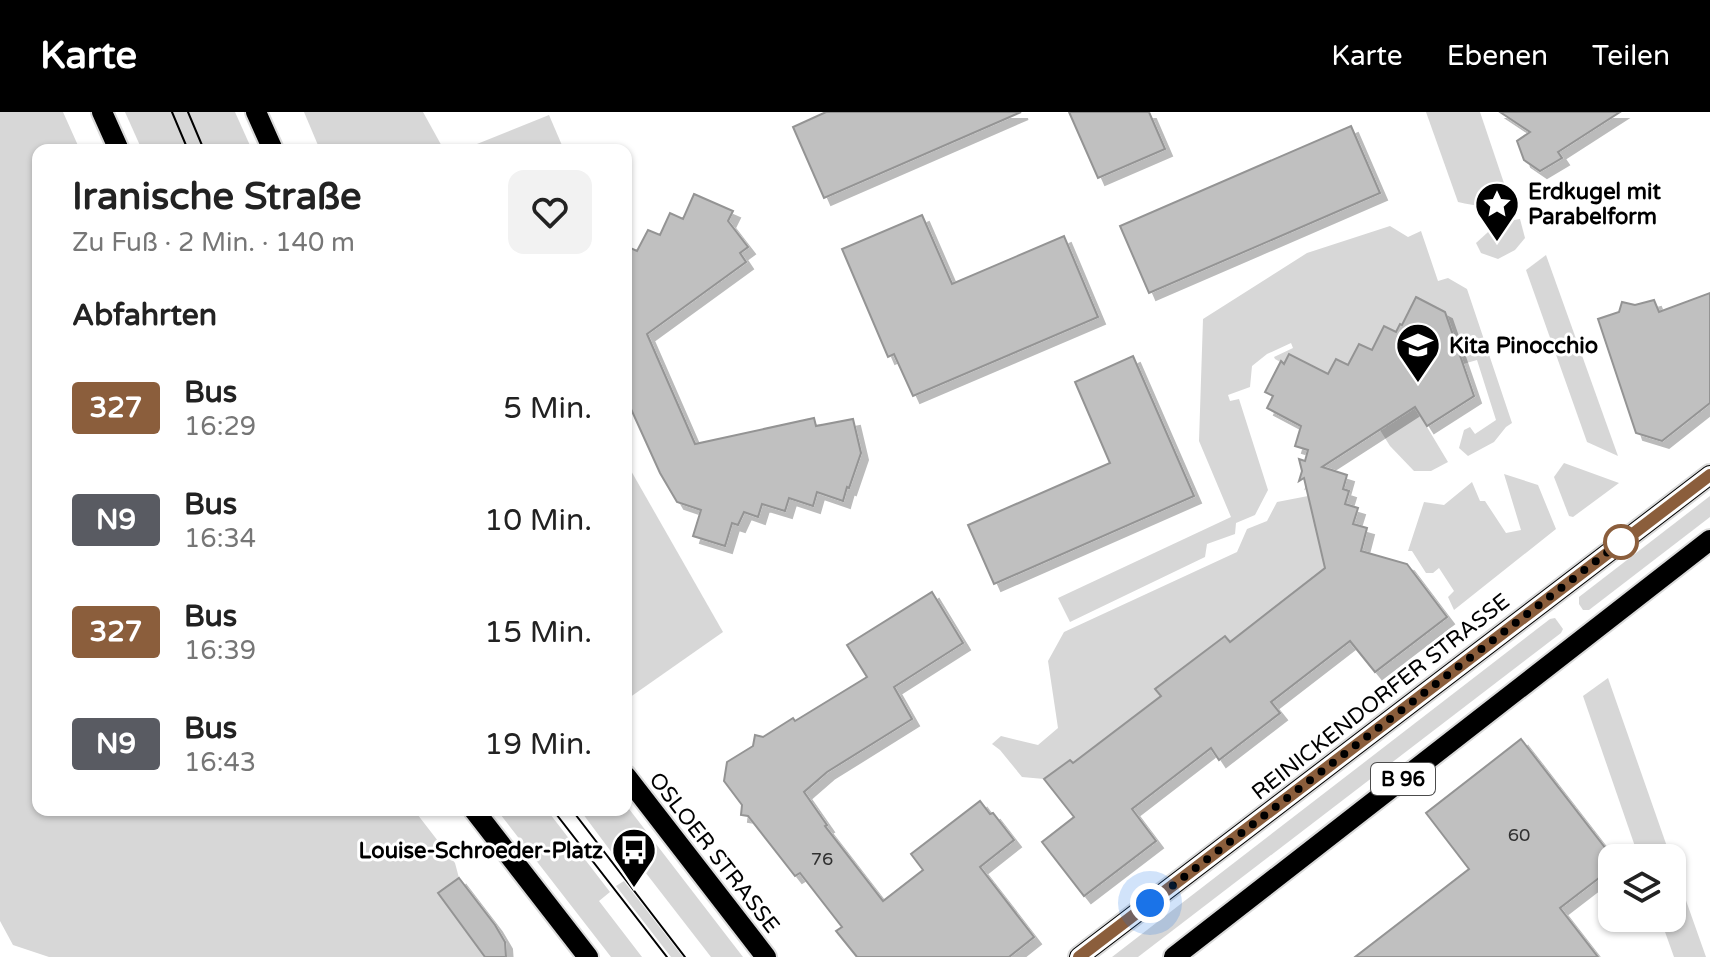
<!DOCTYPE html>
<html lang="de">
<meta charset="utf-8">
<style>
:root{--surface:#fff;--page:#f2f2f2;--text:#222;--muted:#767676;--accent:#000}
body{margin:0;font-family:"Varela Round",sans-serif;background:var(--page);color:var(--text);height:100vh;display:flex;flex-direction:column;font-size:30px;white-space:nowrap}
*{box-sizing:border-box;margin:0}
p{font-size:26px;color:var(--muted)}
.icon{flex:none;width:44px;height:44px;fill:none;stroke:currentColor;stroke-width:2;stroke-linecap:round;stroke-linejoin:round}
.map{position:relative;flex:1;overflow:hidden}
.side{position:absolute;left:32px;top:32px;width:600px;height:672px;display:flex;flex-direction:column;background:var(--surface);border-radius:16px;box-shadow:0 2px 6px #0004}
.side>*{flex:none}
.badge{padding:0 16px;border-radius:6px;font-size:28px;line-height:52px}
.fabs{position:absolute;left:1598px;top:732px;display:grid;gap:16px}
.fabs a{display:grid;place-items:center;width:88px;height:88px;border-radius:16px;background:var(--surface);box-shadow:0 2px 6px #0004;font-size:40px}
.you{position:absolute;width:40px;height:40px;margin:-20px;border:6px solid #fff;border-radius:50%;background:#1a73e8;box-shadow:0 0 0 12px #1a73e833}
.map>.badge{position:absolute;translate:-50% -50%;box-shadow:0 0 0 4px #fff}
h2{padding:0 40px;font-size:30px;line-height:72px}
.round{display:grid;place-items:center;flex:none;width:84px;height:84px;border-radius:16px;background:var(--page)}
.headline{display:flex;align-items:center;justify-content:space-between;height:136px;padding:0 40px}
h1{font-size:38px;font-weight:800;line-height:60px}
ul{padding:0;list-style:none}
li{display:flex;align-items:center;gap:24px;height:112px;padding:0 40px}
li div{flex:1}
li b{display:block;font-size:30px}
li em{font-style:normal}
li .badge{min-width:88px;font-weight:700;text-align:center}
header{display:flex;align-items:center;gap:48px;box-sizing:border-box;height:112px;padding:0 40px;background:var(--accent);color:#fff}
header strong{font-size:38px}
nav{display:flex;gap:44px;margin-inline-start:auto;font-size:28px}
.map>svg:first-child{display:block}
.green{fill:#d7d7d7}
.building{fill:#c0c0c0;stroke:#949494;stroke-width:2;filter:url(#shadow)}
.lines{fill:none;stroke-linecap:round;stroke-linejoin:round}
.primary-casing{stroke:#dbdbdb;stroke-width:24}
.primary{stroke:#000;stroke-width:20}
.tram{stroke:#000;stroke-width:2}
.line-casing{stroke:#fff;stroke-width:18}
.line{stroke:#8b5e3c;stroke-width:12}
.walk{stroke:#000;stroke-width:8;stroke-dasharray:0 14.4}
.stop-dot{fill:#fff;stroke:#8b5e3c;stroke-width:4}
.labels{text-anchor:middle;stroke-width:6;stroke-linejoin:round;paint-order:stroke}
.number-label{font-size:18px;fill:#303030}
.shield{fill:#fff;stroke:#4c4c4c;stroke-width:2}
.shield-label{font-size:20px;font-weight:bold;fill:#000}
.poi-label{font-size:22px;font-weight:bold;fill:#000;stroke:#fff;text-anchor:start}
.street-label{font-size:22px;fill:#000;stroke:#fff}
</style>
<header>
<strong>Karte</strong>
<nav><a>Karte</a><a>Ebenen</a><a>Teilen</a></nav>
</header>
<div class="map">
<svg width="1710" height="845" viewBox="0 0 1710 845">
<defs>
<filter id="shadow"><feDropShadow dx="7" dy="7" stdDeviation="0" flood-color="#0004"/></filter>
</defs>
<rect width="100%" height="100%" fill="#fff"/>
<!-- green -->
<g class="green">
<path d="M0 0H63L80 38H38V698H414L455 751 459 766 495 813 505 830 506 837 501 845H49L13 833 0 809Z"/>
<path d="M125 0H235L252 38H142Z"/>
<path d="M304 0H423L444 38H320Z"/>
<path d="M1426 0H1480L1508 83C1488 96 1481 95 1458 90Z"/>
<path d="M549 3 564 38H462Z"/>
<path d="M1520 107 1525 126 1515 138 1498 147 1481 141 1476 131 1498 111Z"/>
<path d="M1390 114 1408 125 1421 119 1438 169 1448 166 1467 177 1512 311 1506 315 1494 330 1468 344 1459 336 1464 318 1470 315 1475 322 1496 308 1477 248 1463 252 1445 200 1417 185 1402 213 1396 220 1384 214 1372 238 1359 232 1348 253 1336 247 1326 266 1300 252 1301 248 1289 242 1284 252 1275 247 1274 245 1293 236 1291 231 1267 242 1252 254 1250 275 1228 283 1230 289 1239 287 1268 378 1255 403 1236 411 1235 422 1207 432 1205 445 1070 510 1058 486 1231 405 1199 329 1203 207 1307 141Z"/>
<path d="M1546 143 1618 344 1587 330 1526 158Z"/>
<path d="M1415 295 1448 350 1431 359H1414L1390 334 1380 318Z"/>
<path d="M626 350 723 520 626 588Z"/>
<path d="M1564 351 1619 371 1573 405 1569 404 1554 365Z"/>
<path d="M1504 362 1538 373 1556 417 1454 498 1448 485 1454 479 1439 456 1433 461H1426L1412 439H1408L1424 390 1444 393 1472 370 1480 389H1485L1506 421 1521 418Z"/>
<path d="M1308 384 1326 461 1230 530 1224 524 1221 526 1224 530 1213 538 1210 535 1200 543 1191 555 1188 552 1155 577 1163 587 1151 596 1148 593 1138 601 1129 613 1126 610 1116 618 1107 630 1104 627 1094 635 1085 647 1082 644 1073 651 1069 648 1044 667 1022 665 1000 638 992 632 1001 624 1038 633 1058 616 1048 549 1064 520 1237 440 1247 417 1267 409 1277 390Z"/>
<path d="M1710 384V405L1589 498H1583L1579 492V485Z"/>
<path d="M1555 506 1563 517 1561 521 1138 845H1112L1550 507Z"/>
<path d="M1608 566 1671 746H1639L1583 584Z"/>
<path d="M626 693 743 845H711L642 756 630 765 580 698H626Z"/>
<path d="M497 698H547L610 780 599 789 642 845H611Z"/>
<path d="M1672 749 1706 845H1674L1660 806H1672Z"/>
<path d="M624 769 683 845H671L616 774Z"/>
</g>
<!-- building -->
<g class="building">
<path d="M826 0H1021L824 86 793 15Z"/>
<path d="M1069 0H1149L1165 37 1098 66Z"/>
<path d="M1500 0H1620L1558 40 1562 46 1540 59 1524 48 1517 29 1530 20Z"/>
<path d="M1351 14 1380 81 1149 181 1120 114Z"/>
<path d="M694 82 733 99 728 109 748 135 740 141 746 150 647 222 695 332 814 306 816 314 853 307 861 341 849 376 847 375 843 389 817 380 813 394 789 386 785 399 762 392 758 405 744 400 738 413 732 411 725 434 693 424 701 398 677 390 660 361 626 286V134L637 139 648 118 660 123 670 101 683 107Z"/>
<path d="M922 103 952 172 1064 124 1098 205 913 284 894 242 888 245 842 137Z"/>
<path d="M1710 181V291L1662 329 1636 321 1598 207 1619 200 1622 190 1635 193 1654 188 1659 200Z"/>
<path d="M1416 185 1445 200 1474 284 1427 314 1415 295 1322 355 1347 363 1343 377 1349 379 1345 392 1358 396 1353 412 1367 416 1361 439 1407 452 1447 505 1375 560 1350 529 1271 590 1280 601 1219 648 1211 636 1132 697 1156 729 1084 784 1042 730 1074 705 1044 667 1070 648 1073 651 1161 584 1155 577 1225 524 1230 530 1325 456 1304 366 1299 369 1302 359 1299 347 1305 349 1308 338 1295 334 1301 314 1267 296 1273 284 1265 280 1281 249 1284 252 1289 242 1328 262 1336 247 1348 253 1359 232 1372 238 1384 214 1396 220 1400 212 1402 213Z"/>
<path d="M1133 244 1194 384 994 472 968 413 1110 351 1075 270Z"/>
<path d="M932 480 963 531 894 575 912 607 827 660 804 680 827 713 825 714 883 789 923 758 911 742 980 689 990 702 993 701 1014 728 980 755 1034 825 1009 845H857L836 819 842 815 800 761 795 764 748 704 741 703 742 693 724 669 727 650 753 634 755 623 763 625 793 606 795 609 867 565 847 533Z"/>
<path d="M1521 627 1613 746 1612 756 1560 796 1598 845H1355L1469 757 1426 701Z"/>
<path d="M459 766 495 813 505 830 506 845H485L438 781Z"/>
</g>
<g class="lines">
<!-- primary casing -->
<g class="primary-casing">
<g id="primary">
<path d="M102 0 119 38"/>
<path d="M256 0 273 38"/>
<path d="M626 664 766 845"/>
<path d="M474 698 588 845"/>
<path d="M1079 845 1710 363"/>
<path d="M1174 845 1710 428"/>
</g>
</g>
<!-- primary -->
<use href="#primary" class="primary"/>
<!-- tram -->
<g class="tram">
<path d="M172 0 188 38"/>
<path d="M188 0 204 38"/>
<path d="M553 698 667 845"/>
<path d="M572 698 685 845"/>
</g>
</g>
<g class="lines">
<!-- line casing -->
<g class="line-casing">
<path id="line" d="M1079 845 1710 363"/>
</g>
<!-- line -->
<use href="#line" class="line"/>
<!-- walk -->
<path class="walk" d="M1150 791 1621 430"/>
</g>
<!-- icons -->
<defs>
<g id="sight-pin" transform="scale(2.3)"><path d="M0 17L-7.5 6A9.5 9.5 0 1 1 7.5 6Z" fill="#000" stroke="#fff"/><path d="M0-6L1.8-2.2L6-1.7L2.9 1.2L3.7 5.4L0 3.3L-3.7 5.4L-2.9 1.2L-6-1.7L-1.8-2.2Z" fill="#fff"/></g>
<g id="school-pin" transform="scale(2.3)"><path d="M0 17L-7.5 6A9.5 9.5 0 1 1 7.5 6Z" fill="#000" stroke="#fff"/><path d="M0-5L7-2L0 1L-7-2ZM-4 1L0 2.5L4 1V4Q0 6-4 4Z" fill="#fff"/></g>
<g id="bus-pin" transform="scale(2.3)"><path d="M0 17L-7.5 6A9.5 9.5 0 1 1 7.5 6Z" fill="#000" stroke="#fff"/><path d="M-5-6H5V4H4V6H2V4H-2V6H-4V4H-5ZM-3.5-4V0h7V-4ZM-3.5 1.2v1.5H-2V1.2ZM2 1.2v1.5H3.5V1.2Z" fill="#fff"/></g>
</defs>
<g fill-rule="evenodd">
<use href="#sight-pin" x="1497" y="92"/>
<use href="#school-pin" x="1418" y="233"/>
<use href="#bus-pin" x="634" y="738"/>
</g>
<!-- markers -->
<circle class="stop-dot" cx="1621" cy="430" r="16"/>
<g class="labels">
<!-- number labels -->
<g class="number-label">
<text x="1519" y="729">60</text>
<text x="822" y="753">76</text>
</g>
<!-- shield labels -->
<rect class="shield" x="1371" y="651" width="64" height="32" rx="6"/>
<g class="shield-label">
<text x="1403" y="674">B 96</text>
</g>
<!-- poi labels -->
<g class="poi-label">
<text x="1528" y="87">Erdkugel mit<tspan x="1528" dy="25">Parabelform</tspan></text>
<text x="1449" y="241">Kita Pinocchio</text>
<text x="603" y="746" text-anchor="end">Louise-Schroeder-Platz</text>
</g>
<!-- street labels -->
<g class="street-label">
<text transform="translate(1380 584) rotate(-38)" y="8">REINICKENDORFER STRASSE</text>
<text transform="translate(715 740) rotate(52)" y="8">OSLOER STRASSE</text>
</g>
</g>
</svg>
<div class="fabs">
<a><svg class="icon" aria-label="layers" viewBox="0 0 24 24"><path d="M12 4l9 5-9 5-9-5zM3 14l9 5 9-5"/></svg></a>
</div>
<div class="you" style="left:1150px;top:791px"></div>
<section class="side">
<div class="headline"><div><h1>Iranische Straße</h1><p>Zu Fuß · 2 Min. · 140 m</p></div><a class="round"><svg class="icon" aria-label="heart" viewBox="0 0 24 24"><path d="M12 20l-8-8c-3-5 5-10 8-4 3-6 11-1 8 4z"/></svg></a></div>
<h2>Abfahrten</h2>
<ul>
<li><span class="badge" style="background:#8b5e3c;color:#fff">327</span><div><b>Bus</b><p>16:29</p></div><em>5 Min.</em></li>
<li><span class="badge" style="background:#595b62;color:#fff">N9</span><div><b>Bus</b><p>16:34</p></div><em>10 Min.</em></li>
<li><span class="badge" style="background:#8b5e3c;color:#fff">327</span><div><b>Bus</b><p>16:39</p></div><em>15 Min.</em></li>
<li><span class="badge" style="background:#595b62;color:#fff">N9</span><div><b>Bus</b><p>16:43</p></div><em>19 Min.</em></li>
</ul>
</section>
</div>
